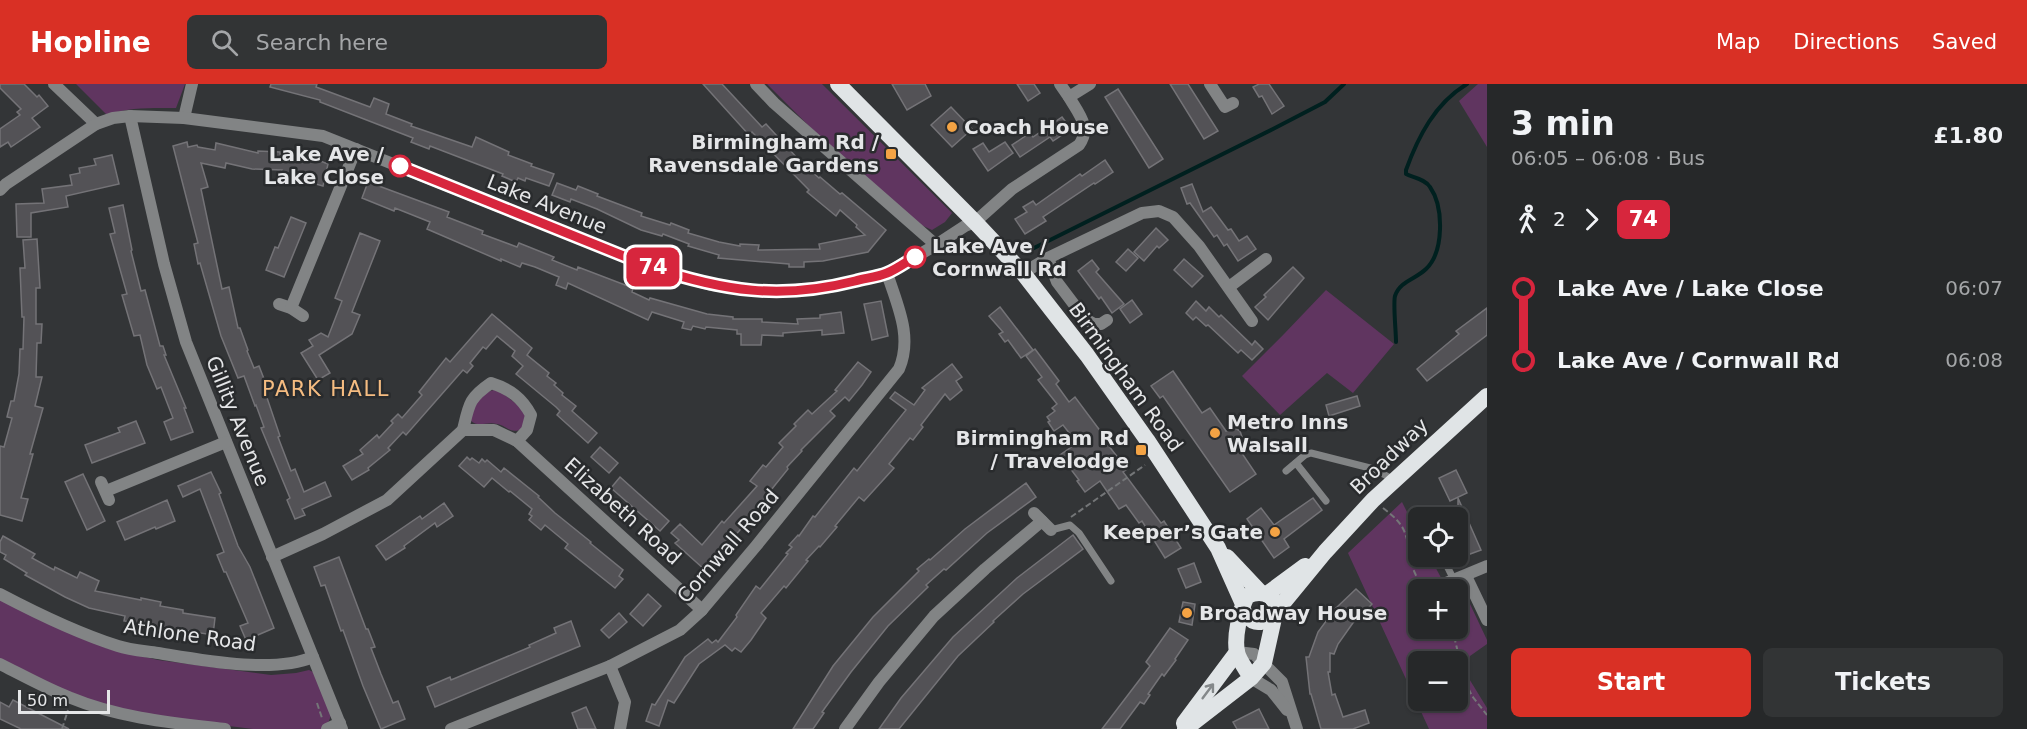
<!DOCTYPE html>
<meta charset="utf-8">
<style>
:root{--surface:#262829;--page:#323435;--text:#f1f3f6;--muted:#a4a6a8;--line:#424446;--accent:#d93025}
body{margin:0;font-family:"DejaVu Sans",sans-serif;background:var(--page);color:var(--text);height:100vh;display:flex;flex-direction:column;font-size:22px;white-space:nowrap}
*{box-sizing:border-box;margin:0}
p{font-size:20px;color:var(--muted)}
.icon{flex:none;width:33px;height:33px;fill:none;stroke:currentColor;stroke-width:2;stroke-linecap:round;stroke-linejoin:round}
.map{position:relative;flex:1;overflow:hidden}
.sheet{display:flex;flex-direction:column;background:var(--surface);width:540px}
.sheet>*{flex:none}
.badge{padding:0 12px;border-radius:9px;font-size:21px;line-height:39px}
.buttons{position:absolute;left:1408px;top:423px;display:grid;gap:12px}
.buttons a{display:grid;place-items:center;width:60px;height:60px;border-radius:9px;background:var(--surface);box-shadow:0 2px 4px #0004,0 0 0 2px var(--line);font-size:30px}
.scale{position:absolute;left:18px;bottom:15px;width:92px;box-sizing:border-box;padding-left:6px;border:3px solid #e5e6e8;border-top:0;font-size:16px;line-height:21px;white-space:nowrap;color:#e5e6e8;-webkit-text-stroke:4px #292b2d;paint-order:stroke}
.map>.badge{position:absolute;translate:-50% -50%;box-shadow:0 0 0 3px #fff}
.legs{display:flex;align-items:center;gap:9px;height:66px;padding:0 24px;font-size:20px}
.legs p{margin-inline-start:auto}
.overview{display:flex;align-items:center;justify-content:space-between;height:102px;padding:0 24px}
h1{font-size:33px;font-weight:700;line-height:45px}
.cta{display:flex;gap:12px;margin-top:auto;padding:12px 24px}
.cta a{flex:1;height:69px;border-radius:9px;background:var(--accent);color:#fff;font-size:24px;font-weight:700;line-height:69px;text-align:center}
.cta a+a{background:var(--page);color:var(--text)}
ul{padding:0 24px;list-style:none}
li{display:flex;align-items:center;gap:21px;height:72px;font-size:22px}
li i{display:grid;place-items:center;width:9px;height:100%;margin:0 8px;background:currentColor}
li i::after{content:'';width:15px;height:15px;margin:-8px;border:4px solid;border-radius:50%;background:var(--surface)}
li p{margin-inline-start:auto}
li:first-child i{background:linear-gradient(#0000 50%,currentColor 0)}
li:last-child i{background:linear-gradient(currentColor 50%,#0000 0)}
header{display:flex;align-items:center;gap:36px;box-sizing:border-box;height:84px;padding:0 30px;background:var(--accent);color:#fff}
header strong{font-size:28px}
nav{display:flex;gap:33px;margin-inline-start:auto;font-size:21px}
.search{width:420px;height:54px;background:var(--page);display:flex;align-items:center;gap:15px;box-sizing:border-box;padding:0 21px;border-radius:9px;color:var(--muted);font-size:22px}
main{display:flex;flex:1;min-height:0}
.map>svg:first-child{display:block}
.green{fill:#603560;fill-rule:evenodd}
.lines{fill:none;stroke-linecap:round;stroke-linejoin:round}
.stream{stroke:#00201f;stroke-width:4}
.building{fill:#535256;stroke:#747377;stroke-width:1.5}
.path{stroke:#747678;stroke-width:2;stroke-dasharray:6 3;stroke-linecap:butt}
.service{stroke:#828485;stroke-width:7}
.minor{stroke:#828485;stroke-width:12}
.tertiary{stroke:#828485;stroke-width:12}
.trunk{stroke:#e0e4e6;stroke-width:16}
.oneway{stroke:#84888a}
.line-1-casing{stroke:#fff;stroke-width:14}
.line-1{stroke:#d7263d;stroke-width:9}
.poi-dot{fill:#f4a344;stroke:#292b2d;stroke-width:2}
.stop-1-dot{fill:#fff;stroke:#d7263d;stroke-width:3}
.labels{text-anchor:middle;stroke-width:5;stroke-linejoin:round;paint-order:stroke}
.poi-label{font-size:20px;font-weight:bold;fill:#e5e6e8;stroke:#292b2d;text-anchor:start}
.stop-label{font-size:20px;font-weight:bold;fill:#e5e6e8;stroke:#292b2d;text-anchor:end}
.street-label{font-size:20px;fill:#e5e6e8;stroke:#292b2d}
.neighbourhood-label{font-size:21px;letter-spacing:1.5px;fill:#f5bc81;stroke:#292b2d}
</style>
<header>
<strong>Hopline</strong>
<div class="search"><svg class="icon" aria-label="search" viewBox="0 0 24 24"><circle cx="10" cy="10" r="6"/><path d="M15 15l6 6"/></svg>Search here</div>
<nav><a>Map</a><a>Directions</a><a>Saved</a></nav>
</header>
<main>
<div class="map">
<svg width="1487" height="645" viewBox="0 0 1487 645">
<rect width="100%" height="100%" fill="#333537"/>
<!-- green -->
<g class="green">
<path d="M76 0H185L176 24C152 24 129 23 107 31Z"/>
<path d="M767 0H822L952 129 945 138 932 146 921 141 825 58Z"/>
<path d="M1478 0H1487V63L1459 17Z"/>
<path d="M1326 206 1394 260 1353 309 1327 289 1280 331 1242 292 1284 250Z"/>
<path d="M497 305 523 325 527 331 525 344C509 351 510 343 497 340 486 337 478 345 469 335L470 324 487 308Z"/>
<path d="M1402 418 1419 452V472L1430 473 1447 505 1419 506V544H1458V506L1450 505 1462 503 1487 556V560L1470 572 1468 593 1487 624V645H1429L1348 469ZM1419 578H1458V616H1419Z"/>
<path d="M0 515 106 564 158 576 271 591 296 589 309 586 315 589 332 628 329 637 323 645H253L165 634 83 616 0 577Z"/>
</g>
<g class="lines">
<!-- stream -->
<g class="stream">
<path d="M1028 167 1273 45 1325 18 1344 0"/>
<path d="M1396 258C1396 247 1393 220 1395 212 1400 197 1416 195 1426 185 1444 168 1444 123 1430 103 1425 95 1414 94 1406 90V86C1418 53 1435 19 1467 0"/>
</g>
</g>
<!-- building -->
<g class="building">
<path d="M0 0H24L37 13 39 11 48 22 32 34 40 43 11 63 8 58 0 63V45L20 31 17 28 21 25 0 4Z"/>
<path d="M271 0H317L316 3 370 23 374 14 389 20 386 30 412 40 411 42 472 63 476 53 509 68 508 71 532 80 531 82 554 90 549 102 526 94 525 97 518 94 516 98 502 92 503 90 430 62 429 65 411 58 413 54 320 18V16L270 3Z"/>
<path d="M703 0H722L762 43 766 40 799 76 819 94 820 93 840 110 842 109 886 146 868 168 823 177 804 178V183H789V180L718 174 719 171 688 162 689 160 663 150 662 152 641 146 597 125 571 115 570 118 552 111 557 99 576 106 578 102 598 110 597 112 642 129 641 132 670 141 671 139 689 146 688 149 719 158 740 162V160L759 161 758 166 820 165 819 160 865 151 856 143 857 141 840 126 836 132 807 108 809 106 752 48 749 51Z"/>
<path d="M892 0H925L931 12 907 26Z"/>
<path d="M1017 0H1034L1040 9 1028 17Z"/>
<path d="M1170 0H1188L1218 47 1204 55Z"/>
<path d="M1259 0H1269L1284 22 1272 30 1262 12 1259 13 1253 3Z"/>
<path d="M1118 5 1163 75 1149 84 1105 13Z"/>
<path d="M951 23 972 45 952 63 931 41Z"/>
<path d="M1062 33 1071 45 1053 57 1050 53 1020 73 1012 61 1030 49 1033 53Z"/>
<path d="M187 58 188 63 197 61 198 63 215 66 216 59 258 69V67L280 68V70L309 78 310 73 328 80 323 102 281 90 282 86 252 85 226 79 225 84 201 79 208 103 201 105 222 205 229 203 238 244H240L248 266 247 267 254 284 259 282 266 300 263 302 280 352 278 353 291 387 295 385 304 408 325 398 331 412 302 425 305 431 295 435 287 416 290 414 261 344 264 343 256 321 255 322 244 292 238 294 221 252 200 179 198 180 194 160 198 159 173 62Z"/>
<path d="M1005 58 1013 69 988 87 973 65 983 59 989 68Z"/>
<path d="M112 71 119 100 66 112 68 123 31 129V153H17L16 120 44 119 42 105 72 101 70 91 80 89 79 84 96 81 94 75Z"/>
<path d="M1105 76 1113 88 1095 100 1094 99 1043 133 1046 137 1025 150 1015 135 1027 128 1023 123 1033 117 1036 121 1080 90 1082 92Z"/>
<path d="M368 98 449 128 447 133 483 147 482 150 517 163 519 159 554 173 552 176 577 186 578 183 633 204 632 208 649 216 650 214 707 230 733 233V235H762V238L798 240 797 235 820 234V231L841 228 844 249 822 251V246L783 249V252L762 251 761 261H741V250H737V246L706 243 705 245 693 242 691 246 682 244 684 238 652 228 648 236 568 199 566 205 556 201 559 193 535 183 522 179 520 183 501 175V177L427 145 430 138 395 124 394 127 362 114Z"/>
<path d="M1192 100 1203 128 1211 123 1228 146 1231 145 1239 157 1247 152 1256 165 1238 177 1227 160 1224 162 1217 151 1214 153 1190 119 1187 120 1181 104Z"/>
<path d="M123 121 132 166 131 167 141 207 145 206 160 262H163L166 271H164L186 324H184L193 348 171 356 164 338 173 334 161 303 157 305 147 281 140 251 134 252 122 211 127 210 110 150 115 149 109 124Z"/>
<path d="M291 133 306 139 284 193 266 186 275 163 278 164Z"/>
<path d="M1156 144 1168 156 1159 164 1157 162 1144 177 1134 168Z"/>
<path d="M360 149 380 157 352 228 360 231 352 250 319 271 330 289 318 296 301 269 313 262 309 256 321 249 328 253 342 217 335 214Z"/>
<path d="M37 155 40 204H36V240H42L41 259H37L36 293H42L35 322 43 324 30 370H33L21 414 28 415 22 437 0 431V362L4 363 12 334 7 333 11 317H14L19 290 20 265H23L24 233H22L20 184H25L23 156Z"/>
<path d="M1128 165 1138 174 1126 187 1116 178Z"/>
<path d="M1184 175 1203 192 1192 203 1174 186Z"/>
<path d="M1092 176 1099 185 1096 188 1124 220 1112 229 1101 213 1099 215 1078 187Z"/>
<path d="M1293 183 1304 194 1268 236 1255 223 1266 213 1264 211Z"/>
<path d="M1132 216 1142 230 1130 239 1120 225Z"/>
<path d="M881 217 888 252 872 256 864 220Z"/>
<path d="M1196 217 1206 227 1209 223 1219 233 1221 231 1252 261 1255 257 1263 265 1252 276 1241 266 1238 269 1208 241 1206 242 1196 233 1193 236 1186 229Z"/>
<path d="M1000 223 1033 266 1021 274 1008 256 1005 258 999 250 1003 248 989 232Z"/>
<path d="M1487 224V251L1427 297 1417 285 1459 250 1456 247Z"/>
<path d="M492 230 532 264 527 271 549 289 547 292 556 299 554 301 563 309 562 311 576 322 572 327 597 349 588 359 557 331 560 327 556 323 516 290 523 282 512 272 515 267 497 252 486 265 483 263 470 279 473 282 467 289 463 286 406 351 403 348 388 364 390 366 368 384 369 386 352 396 343 382 363 370 360 366 377 351 379 354 393 339 391 337 398 330 402 334 422 311 419 308 446 274 450 278Z"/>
<path d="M1035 265 1059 297 1056 300 1069 318 1075 313 1110 360 1108 361 1127 385 1123 388 1161 439 1164 437 1181 464 1165 474 1142 437 1139 439 1126 421 1119 425 1100 397 1085 408 1077 397 1079 396 1060 371 1077 359 1063 341 1054 347 1048 338 1050 337 1047 333 1055 327 1052 324 1057 320 1038 296 1042 293 1026 272Z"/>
<path d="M858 278 871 288 862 301 849 317 845 313 830 327 835 332 801 366 802 367 787 383 788 385 759 421 760 423 705 486 675 459 679 456 671 449 680 440 702 461 722 437 724 439 757 402 750 397 763 381 766 383 783 363 779 359 796 342 794 340 808 326 812 330 837 307 835 306Z"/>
<path d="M952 280 962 293 956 297 962 306 950 316 945 310 921 341 923 343 913 356 910 354 889 380 894 384 864 417 859 413 835 442 837 443 820 463 819 462 806 476 808 477 786 504 784 502 761 529 766 534 751 556 741 568 735 564 732 567 725 561 699 580 674 619 668 616 659 642 646 637 652 620 655 621 685 573 708 555 712 559 716 556 718 558 737 533 736 531 756 502 760 505 788 470 786 469 792 463 789 461 798 451 799 452 813 432 815 433 854 384 857 387 906 326 890 314 895 308 914 321 925 306 922 304Z"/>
<path d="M1173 287 1202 329 1210 324 1226 347 1235 344 1240 347 1242 353 1237 362 1256 390 1230 408 1163 312 1160 314 1151 302Z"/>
<path d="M1357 312 1360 322 1329 332 1326 321Z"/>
<path d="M136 337 145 359 92 379 85 361 120 348 118 344Z"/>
<path d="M600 363 618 379 609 389 591 373Z"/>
<path d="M467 373 470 376 472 374 479 379 482 375 485 378 487 376 501 388 504 384 539 412 538 413 555 429 591 458 590 459 623 486 619 492 623 495 615 504 565 464 568 460 545 441 541 446 529 436 532 432 529 430 532 425 510 407 509 408 492 394 484 403 459 382Z"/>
<path d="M1456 386 1467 409 1450 417 1439 394Z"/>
<path d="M211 388 221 409 219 410 238 462 250 483 274 544 246 556 240 542 248 539 226 488H224L217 471 224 468 200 405 183 413 178 402Z"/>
<path d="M83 390 105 437 87 446 65 398Z"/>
<path d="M620 393 669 437 660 447 611 404Z"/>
<path d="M1026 399 1036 413 987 449 946 486 944 485 926 501 928 503 888 542 851 588 822 628 824 629 813 645H793L833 582 873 533 919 487 917 485 929 475 930 476 965 445Z"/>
<path d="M1313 414 1322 426 1284 455 1289 463 1274 474 1247 435 1261 424 1274 441Z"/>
<path d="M1458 414 1481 466 1462 473 1458 462Z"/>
<path d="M167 416 175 437 156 445 155 443 125 456 117 438Z"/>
<path d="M444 419 453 432 437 443 435 439 404 462 405 464 386 476 376 462 420 432 422 435Z"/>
<path d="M1073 451 1083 465 1023 510 993 537 994 538 958 572 899 645H879L901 614 953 553 1017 494Z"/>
<path d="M3 452 35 470 32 474 54 486 55 483 77 494 80 488 99 497 95 507 141 516V514L161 518 160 522 183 526V529L215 534 213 551 124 537 125 532 89 524 65 513 25 491 27 489 4 475 6 471 0 468V458Z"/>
<path d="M339 473 366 545H368L375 563 371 564 381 590 393 619 398 617 405 635 381 645 363 602 343 546 341 547 325 501 321 502 314 483Z"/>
<path d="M1194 479 1201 498 1186 504 1178 485Z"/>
<path d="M1356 505 1372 520 1356 537 1355 536 1338 560 1334 570 1330 569V588H1328L1332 611 1335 610 1343 633 1365 626 1369 639 1353 645H1321L1311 610H1310L1306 573H1309L1318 548 1335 525Z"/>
<path d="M648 510 661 522 643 542 630 530Z"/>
<path d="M1183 518 1195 520 1192 541 1179 538Z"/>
<path d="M619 529 627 538 609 554 601 546Z"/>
<path d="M571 537 580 562 435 623 427 603 450 593 451 596 530 563 529 561 556 549 554 544Z"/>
<path d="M1170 544 1188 556 1175 575 1176 576 1164 592 1162 590 1148 610 1150 611 1144 620 1140 618 1120 645H1102L1150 582 1146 578Z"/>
<path d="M13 616 34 627 69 645H21L0 635V618L9 623Z"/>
<path d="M586 623 596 645H578L572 629Z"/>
<path d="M1259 625 1269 645H1237L1233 638Z"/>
</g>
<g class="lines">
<!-- path -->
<g class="path">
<path d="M1383 424C1392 431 1401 438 1405 449 1413 472 1407 486 1427 506"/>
<path d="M1071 433 1145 381"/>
<path d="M1452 544 1465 597 1472 612 1487 631"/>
<path d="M317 619 322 634"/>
<path d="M62 645 68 626"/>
</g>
<!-- service -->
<g class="service">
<path d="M1296 379 1326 417"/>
<path d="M1286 387 1305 371 1311 369 1374 385 1394 396"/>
<path d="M1051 446 1070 441 1079 449 1111 497"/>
<path d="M1442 472 1454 496"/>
</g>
<!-- minor -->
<g class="minor">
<path d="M54 0 96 40"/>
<path d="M756 0 774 19 936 161"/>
<path d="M1060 0 1069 13"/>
<path d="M1210 0 1225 23 1233 19"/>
<path d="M130 32 164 180 186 258 342 645"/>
<path d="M184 34 192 0"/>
<path d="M0 106 6 100 96 40 113 34 130 32 184 34 323 52 651 183 711 201 769 208 830 203 887 189 936 161 965 142 975 138 1012 105 1079 61C1092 43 1078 29 1069 13L1090 0"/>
<path d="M1048 174 1057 198 1085 235 1094 240H1101L1107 236"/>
<path d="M1023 189 1048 174 1142 129 1159 127 1173 133 1199 162 1252 237"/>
<path d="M1229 203 1266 175"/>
<path d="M279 220 291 224 303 232"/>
<path d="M291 224 356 65"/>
<path d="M463 346C469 320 469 314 491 299 510 305 522 314 531 331L527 346 517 357"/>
<path d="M101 398 109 416"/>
<path d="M106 407 226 358"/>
<path d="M1034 429 1051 446"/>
<path d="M272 473 323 450 387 416 463 346H494L517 357 702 526"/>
<path d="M1466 492 1487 536"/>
<path d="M1446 499 1487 482"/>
<path d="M0 510C38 530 77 549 118 562 130 566 145 567 158 569 201 576 273 590 313 573"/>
<path d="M0 580C24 592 47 605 71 614 119 634 174 639 225 645"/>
<path d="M610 582 625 618 620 645"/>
<path d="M327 645 340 639"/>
<path d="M451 645 610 582 680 546 702 526 756 462 899 285C913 252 897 221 887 189"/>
<path d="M845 645 879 598 934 532 985 485 1042 437"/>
</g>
<!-- tertiary -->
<g class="tertiary">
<path d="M1237 568 1254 570 1282 598 1297 645"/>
<path d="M1251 594 1271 606 1287 626"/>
</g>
<!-- trunk -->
<g class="trunk">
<path d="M838 0 975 138 1023 189 1051 225 1087 271 1147 356 1218 464 1243 520"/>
<path d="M1227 473 1260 508"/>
<path d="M1267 510 1305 482"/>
<path d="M1279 524 1325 468 1373 416 1487 312"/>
<path d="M1242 525C1252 541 1257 540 1274 534"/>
<path d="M1184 639 1237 568"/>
<path d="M1185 645 1251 594 1264 579 1274 534 1279 524C1271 510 1262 505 1247 512 1240 526 1234 553 1237 568 1239 577 1247 586 1251 594"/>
</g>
</g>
<!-- one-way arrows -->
<defs><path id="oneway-shaft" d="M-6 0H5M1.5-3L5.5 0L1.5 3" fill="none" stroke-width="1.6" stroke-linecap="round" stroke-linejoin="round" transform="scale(1.5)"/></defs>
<use class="oneway" href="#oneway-shaft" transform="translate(1208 607) rotate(-53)"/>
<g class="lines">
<!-- line-1 casing -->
<g class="line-1-casing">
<path id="line-1" d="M400 82 651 183C723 207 780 216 855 197 866 194 877 193 887 189 897 185 906 178 915 173"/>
</g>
<!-- line-1 -->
<use href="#line-1" class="line-1"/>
</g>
<!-- markers -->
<g class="poi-dot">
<circle cx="952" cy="43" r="6"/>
<rect x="885" y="64" width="12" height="12" rx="3"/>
<circle cx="1215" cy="349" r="6"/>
<rect x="1135" y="360" width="12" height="12" rx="3"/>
<circle cx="1275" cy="448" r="6"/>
<circle cx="1187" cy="529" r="6"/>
</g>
<g class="stop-1-dot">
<circle cx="400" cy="82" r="10"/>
<circle cx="915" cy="173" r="10"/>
</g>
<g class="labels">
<!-- poi labels -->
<g class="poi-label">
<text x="964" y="50">Coach House</text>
<text x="879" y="65" text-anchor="end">Birmingham Rd /<tspan x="879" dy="23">Ravensdale Gardens</tspan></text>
<text x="1227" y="345">Metro Inns<tspan x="1227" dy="23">Walsall</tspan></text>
<text x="1129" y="361" text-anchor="end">Birmingham Rd<tspan x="1129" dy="23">/ Travelodge</tspan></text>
<text x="1263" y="455" text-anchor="end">Keeper’s Gate</text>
<text x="1199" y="536">Broadway House</text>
</g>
<!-- stop labels -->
<g class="stop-label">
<text x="384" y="77">Lake Ave /<tspan x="384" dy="23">Lake Close</tspan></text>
<text x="932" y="169" text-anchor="start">Lake Ave /<tspan x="932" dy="23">Cornwall Rd</tspan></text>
</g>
<!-- street labels -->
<g class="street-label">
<text transform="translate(547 120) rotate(22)" y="7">Lake Avenue</text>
<text transform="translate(1126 293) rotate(54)" y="7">Birmingham Road</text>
<text transform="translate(238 337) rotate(68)" y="7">Gillity Avenue</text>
<text transform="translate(1389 372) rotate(-44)" y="7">Broadway</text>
<text transform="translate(623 427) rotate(42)" y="7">Elizabeth Road</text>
<text transform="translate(728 462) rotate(-49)" y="7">Cornwall Road</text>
<text transform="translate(190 551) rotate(8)" y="7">Athlone Road</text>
</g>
<!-- neighbourhood labels -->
<g class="neighbourhood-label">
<text x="326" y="312">PARK HALL</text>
</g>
</g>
</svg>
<div class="buttons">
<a><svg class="icon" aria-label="locate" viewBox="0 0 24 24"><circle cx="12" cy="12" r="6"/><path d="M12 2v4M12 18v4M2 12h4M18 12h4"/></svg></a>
<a>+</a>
<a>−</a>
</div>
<div class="scale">50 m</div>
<b class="badge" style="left:653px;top:183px;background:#d7263d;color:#fff">74</b>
</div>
<section class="sheet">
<div class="overview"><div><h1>3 min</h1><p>06:05 – 06:08 · Bus</p></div><b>£1.80</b></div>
<div class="legs"><svg class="icon" aria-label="walk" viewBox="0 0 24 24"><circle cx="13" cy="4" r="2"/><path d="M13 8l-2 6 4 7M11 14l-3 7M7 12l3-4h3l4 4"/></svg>2<svg class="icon" aria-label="forward" viewBox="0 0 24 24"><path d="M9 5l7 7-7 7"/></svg><b class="badge" style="background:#d7263d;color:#fff">74</b></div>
<ul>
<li><i style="color:#d7263d"></i><b>Lake Ave / Lake Close</b><p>06:07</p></li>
<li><i style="color:#d7263d"></i><b>Lake Ave / Cornwall Rd</b><p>06:08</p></li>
</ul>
<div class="cta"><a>Start</a><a>Tickets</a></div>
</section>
</main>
